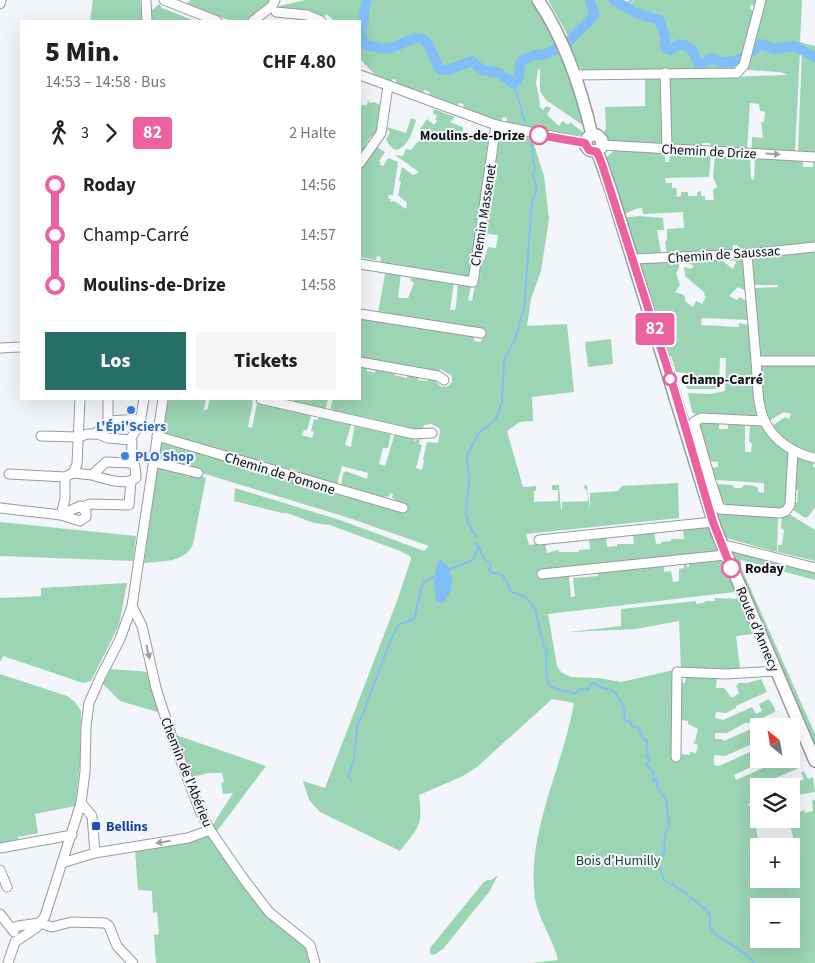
<!DOCTYPE html>
<html lang="de">
<meta charset="utf-8">
<style>
:root{--surface:#fff;--page:#f6f6f6;--text:#222;--muted:#767676;--accent:#266f69}
body{margin:0;font-family:"Source Sans 3",sans-serif;background:var(--page);color:var(--text);height:100vh;display:flex;flex-direction:column;font-size:19px;white-space:nowrap}
*{box-sizing:border-box;margin:0}
p{font-size:16px;color:var(--muted)}
.icon{flex:none;width:28px;height:28px;fill:none;stroke:currentColor;stroke-width:2;stroke-linecap:round;stroke-linejoin:round}
.map{position:relative;flex:1;overflow:hidden}
.side{position:absolute;left:20px;top:20px;width:341px;height:380px;display:flex;flex-direction:column;background:var(--surface);border-radius:0px;box-shadow:0 5px 20px #0002}
.side>*{flex:none}
.badge{padding:0 10px;border-radius:4px;font-size:18px;line-height:32px}
.needle{width:32px;rotate:330deg}
.tools{position:absolute;left:750px;top:718px;display:grid;gap:10px}
.tools a{display:grid;place-items:center;width:50px;height:50px;border-radius:0px;background:var(--surface);box-shadow:0 5px 20px #0002;font-size:25px}
.map>.badge{position:absolute;translate:-50% -50%;box-shadow:0 0 0 2px #fff}
.legs{display:flex;align-items:center;gap:8px;height:55px;padding:0 25px;font-size:16px}
.legs p{margin-inline-start:auto}
.summary{display:flex;align-items:center;justify-content:space-between;height:85px;padding:0 25px}
h1{font-size:28px;font-weight:800;line-height:38px}
.button{display:flex;gap:10px;margin-top:auto;padding:10px 25px}
.button a{flex:1;height:58px;border-radius:0px;background:var(--accent);color:#fff;font-size:20px;font-weight:800;line-height:58px;text-align:center}
.button a+a{background:var(--page);color:var(--text)}
ul{padding:0 25px;list-style:none}
li{display:flex;align-items:center;gap:18px;height:50px;font-size:19px}
li i{display:grid;place-items:center;width:8px;height:100%;margin:0 6px;background:currentColor}
li i::after{content:'';width:12px;height:12px;margin:-6px;border:4px solid;border-radius:50%;background:var(--surface)}
li p{margin-inline-start:auto}
li:first-child i{background:linear-gradient(#0000 50%,currentColor 0)}
li:last-child i{background:linear-gradient(currentColor 50%,#0000 0)}
.map>svg:first-child{display:block}
.green{fill:#9cd5b3;fill-rule:evenodd}
.water{fill:#81bef9}
.lines{fill:none;stroke-linecap:round;stroke-linejoin:round}
.stream{stroke:#81bef9;stroke-width:2}
.river{stroke:#81bef9;stroke-width:10}
.minor-casing{stroke:#989b9f;stroke-width:11}
.major-casing{stroke:#989b9f;stroke-width:14}
.minor{stroke:#fff;stroke-width:9}
.major{stroke:#fff;stroke-width:11}
.oneway{fill:#9f9fa0}
.line-1-casing{stroke:#fff;stroke-width:11}
.line-1{stroke:#ec619f;stroke-width:8}
.stop-1-dot{fill:#fff;stroke:#ec619f;stroke-width:2.5}
.shop-dot{fill:#3f7fe0;stroke:#f2f6fa;stroke-width:2}
.transit-dot{fill:#1a4fb4;stroke:#f2f6fa;stroke-width:2}
.labels{text-anchor:middle;stroke-width:4;stroke-linejoin:round;paint-order:stroke}
.stop-label{font-size:14px;font-weight:bold;fill:#0f1011;stroke:#f2f6fa;text-anchor:start}
.street-label{font-size:14px;fill:#0f1011;stroke:#f2f6fa}
.shop-label{font-size:14px;font-weight:bold;fill:#366cbe;stroke:#f2f6fa}
.transit-label{font-size:14px;font-weight:bold;fill:#164399;stroke:#f2f6fa;text-anchor:start}
.park-label{font-size:14px;fill:#193d2a;stroke:#f2f6fa}
</style>
<div class="map">
<svg width="815" height="963" viewBox="0 0 815 963">
<rect width="100%" height="100%" fill="#f2f6fa"/>
<!-- green -->
<g class="green">
<path d="M93 0H140L142 21H90Z"/>
<path d="M191 0H273L251 21H231L186 4Z"/>
<path d="M305 0H530C557 38 571 82 584 126L546 100 540 91V69L538 70 536 83 540 104 539 106 543 110 546 106 551 108 547 115 559 126 563 121 568 125 570 122 584 133 576 137 507 123V118L503 117 501 122 465 109 463 104 459 103 457 107 429 96 430 92 424 90 423 94 396 84V80L393 79 391 83 377 77 360 59V21H335L326 14 323 19C308 8 295 11 279 9V6Z"/>
<path d="M548 0H622L630 4 634 0H759L756 6 751 5 750 8 754 13 741 64 734 70 614 72 613 69 583 71 580 68 568 42V36Z"/>
<path d="M764 0H802L800 42 815 46V154L802 153 798 150 802 52 800 51 795 151 792 153 752 150V137L763 138 761 122H764L765 112 760 111 759 104 750 103 747 150 711 148 710 143H702V148L671 146 668 79 673 76 696 78 788 75 780 72 747 70 758 16Z"/>
<path d="M159 4 162 8 195 21H152L151 11Z"/>
<path d="M662 76 664 143 662 145 612 142 603 135 606 128 605 107 645 106V79Z"/>
<path d="M368 100 370 103 374 102 382 106 379 130 374 137 371 136 365 145 368 146 364 151 360 150V110L362 105H367Z"/>
<path d="M434 109 455 117 450 122 463 127 462 135H465V138L475 139 476 132 492 135V151H487L486 157 490 158 471 277 407 270V266L403 265 402 269 380 266 381 257 377 256 376 260 361 257 360 259V166L374 147 376 148 377 147 385 152 379 161 381 163 380 165 383 166 388 158 398 162 393 195H389L388 199H391L390 202 394 201 406 209 407 203 398 195 401 182 399 180 402 167 413 175 419 172 395 155 403 156 406 149 411 150 425 133 420 129 427 119 434 125 437 121 435 119 437 116 433 113Z"/>
<path d="M411 118 416 120C413 130 408 149 395 150L389 145 386 139 390 132 387 129V127L406 133Z"/>
<path d="M502 132 532 138 544 176 549 219 541 271 531 299 527 326 567 324 574 392 532 397 533 421 520 422 507 431 523 487 536 486V491H534V502L558 501V490H552V485H559L561 509 562 510V502L588 501 587 490H585L584 485 587 486 590 509V493L618 491 622 486 678 483 679 518 526 534 529 545 545 543 547 553 558 550 559 552H579V550L590 549 589 538 606 536 607 547 617 546V544H634L633 533 654 531 656 544H661V542L671 541V539H684L683 529 709 526 719 552 538 572 539 577 569 576 571 597 575 596 573 578 598 576V571L664 565V572L671 571 673 582 679 581V569L684 568V564L686 563 687 567H689V562L722 558 735 590V592L548 614 557 666 561 672 571 677 599 678 621 682 674 670 679 754 690 755V752L696 753 698 745 693 743 695 741 698 729 688 724V721L680 720 682 711H680L678 683H685L686 676 717 678 716 688H724L732 698 739 693 736 685H738V683H747L761 679 767 692 736 706V708L726 713 716 712 715 718 723 720 752 707 756 714 762 711 759 704 769 699 775 709V712L751 723H745L727 733H715V739H722L724 741 760 725 761 726H759V741L725 756 714 755V765L719 766 759 748V759H769L734 775 736 780 776 762 780 768 786 766 783 759H791V756L796 755 800 765 799 768 771 780 773 785 784 780 787 786H759V802L747 804 752 808 758 839 793 838 789 819H791V813L796 810 797 813 804 810 805 813 813 811 812 799 815 801V963H531L558 960C553 939 538 918 535 899 526 832 563 767 574 703L552 699 477 767 461 777 419 795C423 826 419 827 400 851L320 812 309 800 303 781 325 788 397 601 411 559 410 556 400 551 330 525 314 523 287 513H282L234 501 235 488 340 520 424 551 429 546 346 517 159 460 162 439 184 446 185 450 187 451 189 448 236 462V464L246 468 247 464 252 466V469C267 474 281 476 296 481L294 485 301 487 303 482 395 504 396 500 392 498 393 494 390 493 389 497 385 496 383 500 341 488 343 473 346 471 367 479 368 473 342 466 336 488 298 476 299 471 290 468 289 473 175 438V435H162L168 399H206L204 410H207L210 399H251L253 402 248 427 252 428 257 403 260 402 309 413 311 416 307 430H304L302 435 312 438 314 432 311 431 314 419 318 420 319 415 349 422 351 425 345 445 351 447 355 423 389 431 391 434 388 448H383L379 464 385 466 395 433 413 437 414 441 420 439 419 444 422 445 416 468 422 470 424 461 423 459 427 442 438 443 440 432 439 428 431 424 424 425 423 428 414 431 333 413V409H330L333 399H360V365L366 366 367 371 375 373 376 368 394 371V375L407 378 408 373 419 375 418 380 428 381V378L436 379 437 383 442 387 448 386 452 382V376L440 369 439 373 360 359V319H363L364 317 473 334 474 341 481 342 484 330 378 313 385 274 388 271 401 273 398 298H408L414 283 410 280 413 275 454 282 450 310H455L456 307 458 282 467 284 471 286 468 300 472 301 476 280 481 274 477 272 479 259 484 260 488 247 496 248 498 235 482 233 487 220H485L492 180H496L497 173 493 172 499 134ZM759 846H791V879H759ZM759 906H791V939H759Z"/>
<path d="M613 148 665 153V162H669L670 151 711 154 709 177 665 178 666 183H672V188H676L677 197 681 196V192H688V196H697V192L701 191V196H705V200H714L713 190 717 187 713 177 715 156H750L751 179 754 180 755 157 803 159V167H813V160H815V242L739 251 737 245H733L732 251 698 253 696 251 681 254 679 251H675L672 254H667L665 242 667 240V229L684 228 683 212 643 214 642 208C635 208 631 212 623 214L606 157 613 152Z"/>
<path d="M640 216 663 218 664 230H657L661 252 658 255H639L635 253 625 220 628 217Z"/>
<path d="M815 252V357L763 358 758 354 753 291 756 288 778 287V285H755L752 283 751 262 755 258Z"/>
<path d="M719 258 733 269 736 262 731 258H743L746 291 738 287 729 296 737 300 740 297 746 301 748 320 702 318 701 325 739 327V323L749 325 757 417 697 416 692 412 688 393 711 394 725 391 726 358H720L719 385 716 389H688L686 387V373L676 372 671 356H667L640 269 643 262 679 261V268L676 273 680 285 675 292 684 295 686 302 693 307 696 301 702 304 706 297 704 295 705 293 685 276 684 267 691 269 694 266 686 261Z"/>
<path d="M611 339 613 364 588 367 585 342Z"/>
<path d="M815 364V453L789 444 772 426 785 417 789 419 791 414 784 412 769 421 764 405 760 369 763 365Z"/>
<path d="M294 399H328L325 410 293 404Z"/>
<path d="M702 422H719V429H728V423L745 424V452H751L752 444 749 441 750 425 761 424 772 438 789 453 787 505 780 510 725 507 721 504 715 487 717 484 732 485 734 488H742L744 485 755 486 758 488V492L764 493V483L715 480 710 468 718 467V462L708 461 698 428Z"/>
<path d="M799 457 813 461V467H815V507L808 517 805 518 792 509V503H797L798 490 793 489 796 458Z"/>
<path d="M158 465 179 470 178 473 189 477 190 473 206 478 193 544C185 563 162 561 144 563Z"/>
<path d="M717 513 778 515 777 552 726 538Z"/>
<path d="M789 514 815 530V561L778 552V545H782L784 530 781 528 782 516Z"/>
<path d="M0 522 136 536 133 561 0 556Z"/>
<path d="M730 551 815 571V580L741 560V567L815 734V752Z"/>
<path d="M127 583 119 625 91 681 83 683 3 656 0 662V598L41 596V588Z"/>
<path d="M715 598 739 599 753 634 736 636 740 668 713 672 681 670 679 621 636 629 569 632 621 626V609L696 601V604L703 603 706 601H715Z"/>
<path d="M111 669 150 672 161 713 120 701 103 684Z"/>
<path d="M0 674 67 696 75 702 81 711 80 764 75 806 35 814 38 833 18 837V839L0 844Z"/>
<path d="M173 734 266 766 218 830 215 831 212 826 233 793 223 794 221 783 224 782 222 773H208L190 778Z"/>
<path d="M804 771 808 779 813 777 815 792 791 796V786H788L804 779 801 773Z"/>
<path d="M210 836 252 895 305 943 312 963H156L154 935 159 934 157 912 153 913 152 891 138 890 135 849Z"/>
<path d="M498 875 489 892 443 949 434 955 430 954V948L483 883 487 880H491Z"/>
</g>
<!-- water -->
<path class="water" d="M441 560C456 570 455 592 442 604L436 600 434 583 437 562Z"/>
<g class="lines">
<!-- stream -->
<g class="stream">
<path d="M625 5 632 0"/>
<path d="M514 84 525 122"/>
<path d="M476 537 468 523 466 514 469 478 467 455 479 433 496 419 502 403 504 360 515 339 524 308 532 201 537 190 533 175 535 167C532 159 534 151 531 142"/>
<path d="M477 544 484 558 491 564 489 570 492 573C504 572 508 582 511 592L524 596 535 608 544 648 547 649 546 665 548 684C558 693 566 689 574 694L580 689 588 690 590 685 595 683C600 689 605 688 611 690 619 694 627 712 624 720L631 722 632 726 639 728 643 739 647 741 646 749 648 751 645 757 649 758 650 761 646 765 653 772 654 782 656 780 658 781 657 787 667 801C666 809 669 816 669 825 668 830 665 832 665 836 663 846 668 853 657 861L664 880 680 889 701 906 704 907 707 912 710 913V929C724 943 742 947 754 963"/>
<path d="M448 570 473 560 478 548"/>
<path d="M352 780 348 777 354 760 357 726 366 708V703C371 697 371 691 374 684 382 664 388 644 398 625L414 619 422 586 425 581 435 576"/>
</g>
<!-- river -->
<g class="river">
<path d="M367 0C364 6 365 11 364 17 363 28 357 35 366 45 373 46 383 50 390 48 402 46 417 31 426 42 433 50 434 62 441 70H448L472 61 482 70 499 73 514 84 518 80 521 61 535 55 546 54 557 49 569 41 592 18 594 15 590 0"/>
<path d="M614 0 636 13 659 20 665 36V48L671 50 679 44C696 47 692 54 700 65L712 58C730 70 747 55 761 44L774 49 794 46 815 57"/>
</g>
<!-- minor casing -->
<g class="minor-casing">
<g id="minor">
<path d="M146 0 147 21"/>
<path d="M164 0 217 21"/>
<path d="M0 4 1 0"/>
<path d="M276 12 307 15 321 21"/>
<path d="M253 21 272 6 275 0"/>
<path d="M665 73 667 149"/>
<path d="M360 75 496 125 585 143"/>
<path d="M575 75 737 73 744 65 761 0"/>
<path d="M602 145 815 157"/>
<path d="M360 163 381 133 388 86"/>
<path d="M747 254C750 289 753 325 756 360 758 381 756 405 766 424 776 442 795 454 815 458"/>
<path d="M633 259 747 254 815 247"/>
<path d="M360 264 473 282 496 125"/>
<path d="M360 314 481 333"/>
<path d="M0 348 21 347"/>
<path d="M756 361H815"/>
<path d="M360 362 438 376 444 380"/>
<path d="M261 399 414 434 432 433"/>
<path d="M108 421 141 419"/>
<path d="M765 421 701 418 694 422 711 482 720 509 780 513 786 511 790 505 793 451"/>
<path d="M95 434 108 421V399"/>
<path d="M41 436 78 437 88 434H98L108 438 130 440 132 443 131 463"/>
<path d="M157 436 403 508"/>
<path d="M130 440 140 423 144 399"/>
<path d="M153 462 198 473"/>
<path d="M73 473 92 475 106 462 131 463 135 466 136 478C124 486 105 479 92 475"/>
<path d="M9 474 65 477"/>
<path d="M83 507 90 504 129 505 131 481"/>
<path d="M0 508 61 515 80 521 86 517V512L80 506 61 515"/>
<path d="M61 515 65 499V477L73 473 77 464 80 399"/>
<path d="M539 540 713 522"/>
<path d="M722 546H729L815 568"/>
<path d="M542 574 725 555"/>
<path d="M132 606 142 626 156 688 171 735 200 811 210 830 243 878 269 912 310 945 315 963"/>
<path d="M676 757 677 672 726 674 776 671"/>
<path d="M81 803 92 816 95 853"/>
<path d="M0 848 72 835"/>
<path d="M62 863 95 853 188 838 210 830"/>
<path d="M0 870 7 887"/>
<path d="M0 914 14 932"/>
<path d="M13 928 18 926 40 923 52 927 71 922 105 923 109 926 117 946 133 963"/>
<path d="M8 963 15 942 36 928 45 916 81 803 85 772 86 727 89 703 100 678 120 639 132 606 163 399"/>
</g>
</g>
<!-- major casing -->
<g class="major-casing">
<g id="major">
<path d="M538 0C565 40 581 88 592 135"/>
<path d="M592 135 587 138 585 145 589 150 597 151"/>
<path d="M592 135H597L602 140 601 148 597 151"/>
<path d="M597 151 611 190 716 530 815 761"/>
</g>
</g>
<!-- minor -->
<use href="#minor" class="minor"/>
<!-- major -->
<use href="#major" class="major"/>
</g>
<!-- one-way arrows -->
<defs><path id="oneway-solid" d="M-6-.8H1V-3.2L6.5 0L1 3.2V.8H-6Z" transform="scale(1.25)"/></defs>
<g class="oneway">
<use href="#oneway-solid" transform="translate(773 154) rotate(4)"/>
<use href="#oneway-solid" transform="translate(148 652) rotate(77)"/>
<use href="#oneway-solid" transform="translate(163 842) rotate(171)"/>
</g>
<g class="lines">
<!-- line-1 casing -->
<g class="line-1-casing">
<path id="line-1" d="M539 135 585 143 589 150 597 152 602 164 674 389 713 522 731 568"/>
</g>
<!-- line-1 -->
<use href="#line-1" class="line-1"/>
</g>
<!-- markers -->
<g class="stop-1-dot">
<circle cx="539" cy="135" r="9"/>
<circle cx="670" cy="379" r="6"/>
<circle cx="731" cy="568" r="9"/>
</g>
<g class="shop-dot">
<circle cx="131" cy="410" r="5"/>
<circle cx="125" cy="456" r="5"/>
</g>
<rect class="transit-dot" x="91" y="821" width="10" height="10" rx="2.5"/>
<g class="labels">
<!-- stop labels -->
<g class="stop-label">
<text x="525" y="140" text-anchor="end">Moulins-de-Drize</text>
<text x="681" y="384">Champ-Carré</text>
<text x="745" y="573">Roday</text>
</g>
<!-- street labels -->
<g class="street-label">
<text transform="translate(709 151) rotate(3)" y="5">Chemin de Drize</text>
<text transform="translate(483 215) rotate(-81)" y="5">Chemin Massenet</text>
<text transform="translate(724 254) rotate(-4)" y="5">Chemin de Saussac</text>
<text transform="translate(280 473) rotate(17)" y="5">Chemin de Pomone</text>
<text transform="translate(758 629) rotate(67)" y="5">Route d'Annecy</text>
<text transform="translate(187 772) rotate(68)" y="5">Chemin de l'Abérieu</text>
</g>
<!-- shop labels -->
<g class="shop-label">
<text x="131" y="431">L'Épi'Sciers</text>
<text x="135" y="461" text-anchor="start">PLO Shop</text>
</g>
<!-- transit labels -->
<g class="transit-label">
<text x="106" y="831">Bellins</text>
</g>
<!-- park labels -->
<g class="park-label">
<text x="618" y="865">Bois d'Humilly</text>
</g>
</g>
</svg>
<div class="tools">
<a><svg class="needle" viewBox="-14 -14 28 28"><path d="M0-13l5 13h-10z" fill="#e53935"/><path d="M0 13l5-13h-10z" fill="#767676"/></svg></a>
<a><svg class="icon" aria-label="layers" viewBox="0 0 24 24"><path d="M12 4l9 5-9 5-9-5zM3 14l9 5 9-5"/></svg></a>
<a>+</a>
<a>−</a>
</div>
<b class="badge" style="left:655px;top:329px;background:#ec619f;color:#fff">82</b>
<section class="side">
<div class="summary"><div><h1>5 Min.</h1><p>14:53 – 14:58 · Bus</p></div><b>CHF 4.80</b></div>
<div class="legs"><svg class="icon" aria-label="walk" viewBox="0 0 24 24"><circle cx="13" cy="4" r="2"/><path d="M13 8l-2 6 4 7M11 14l-3 7M7 12l3-4h3l4 4"/></svg>3<svg class="icon" aria-label="forward" viewBox="0 0 24 24"><path d="M9 5l7 7-7 7"/></svg><b class="badge" style="background:#ec619f;color:#fff">82</b><p>2 Halte</p></div>
<ul>
<li><i style="color:#ec619f"></i><b>Roday</b><p>14:56</p></li>
<li><i style="color:#ec619f"></i><span>Champ-Carré</span><p>14:57</p></li>
<li><i style="color:#ec619f"></i><b>Moulins-de-Drize</b><p>14:58</p></li>
</ul>
<div class="button"><a>Los</a><a>Tickets</a></div>
</section>
</div>
